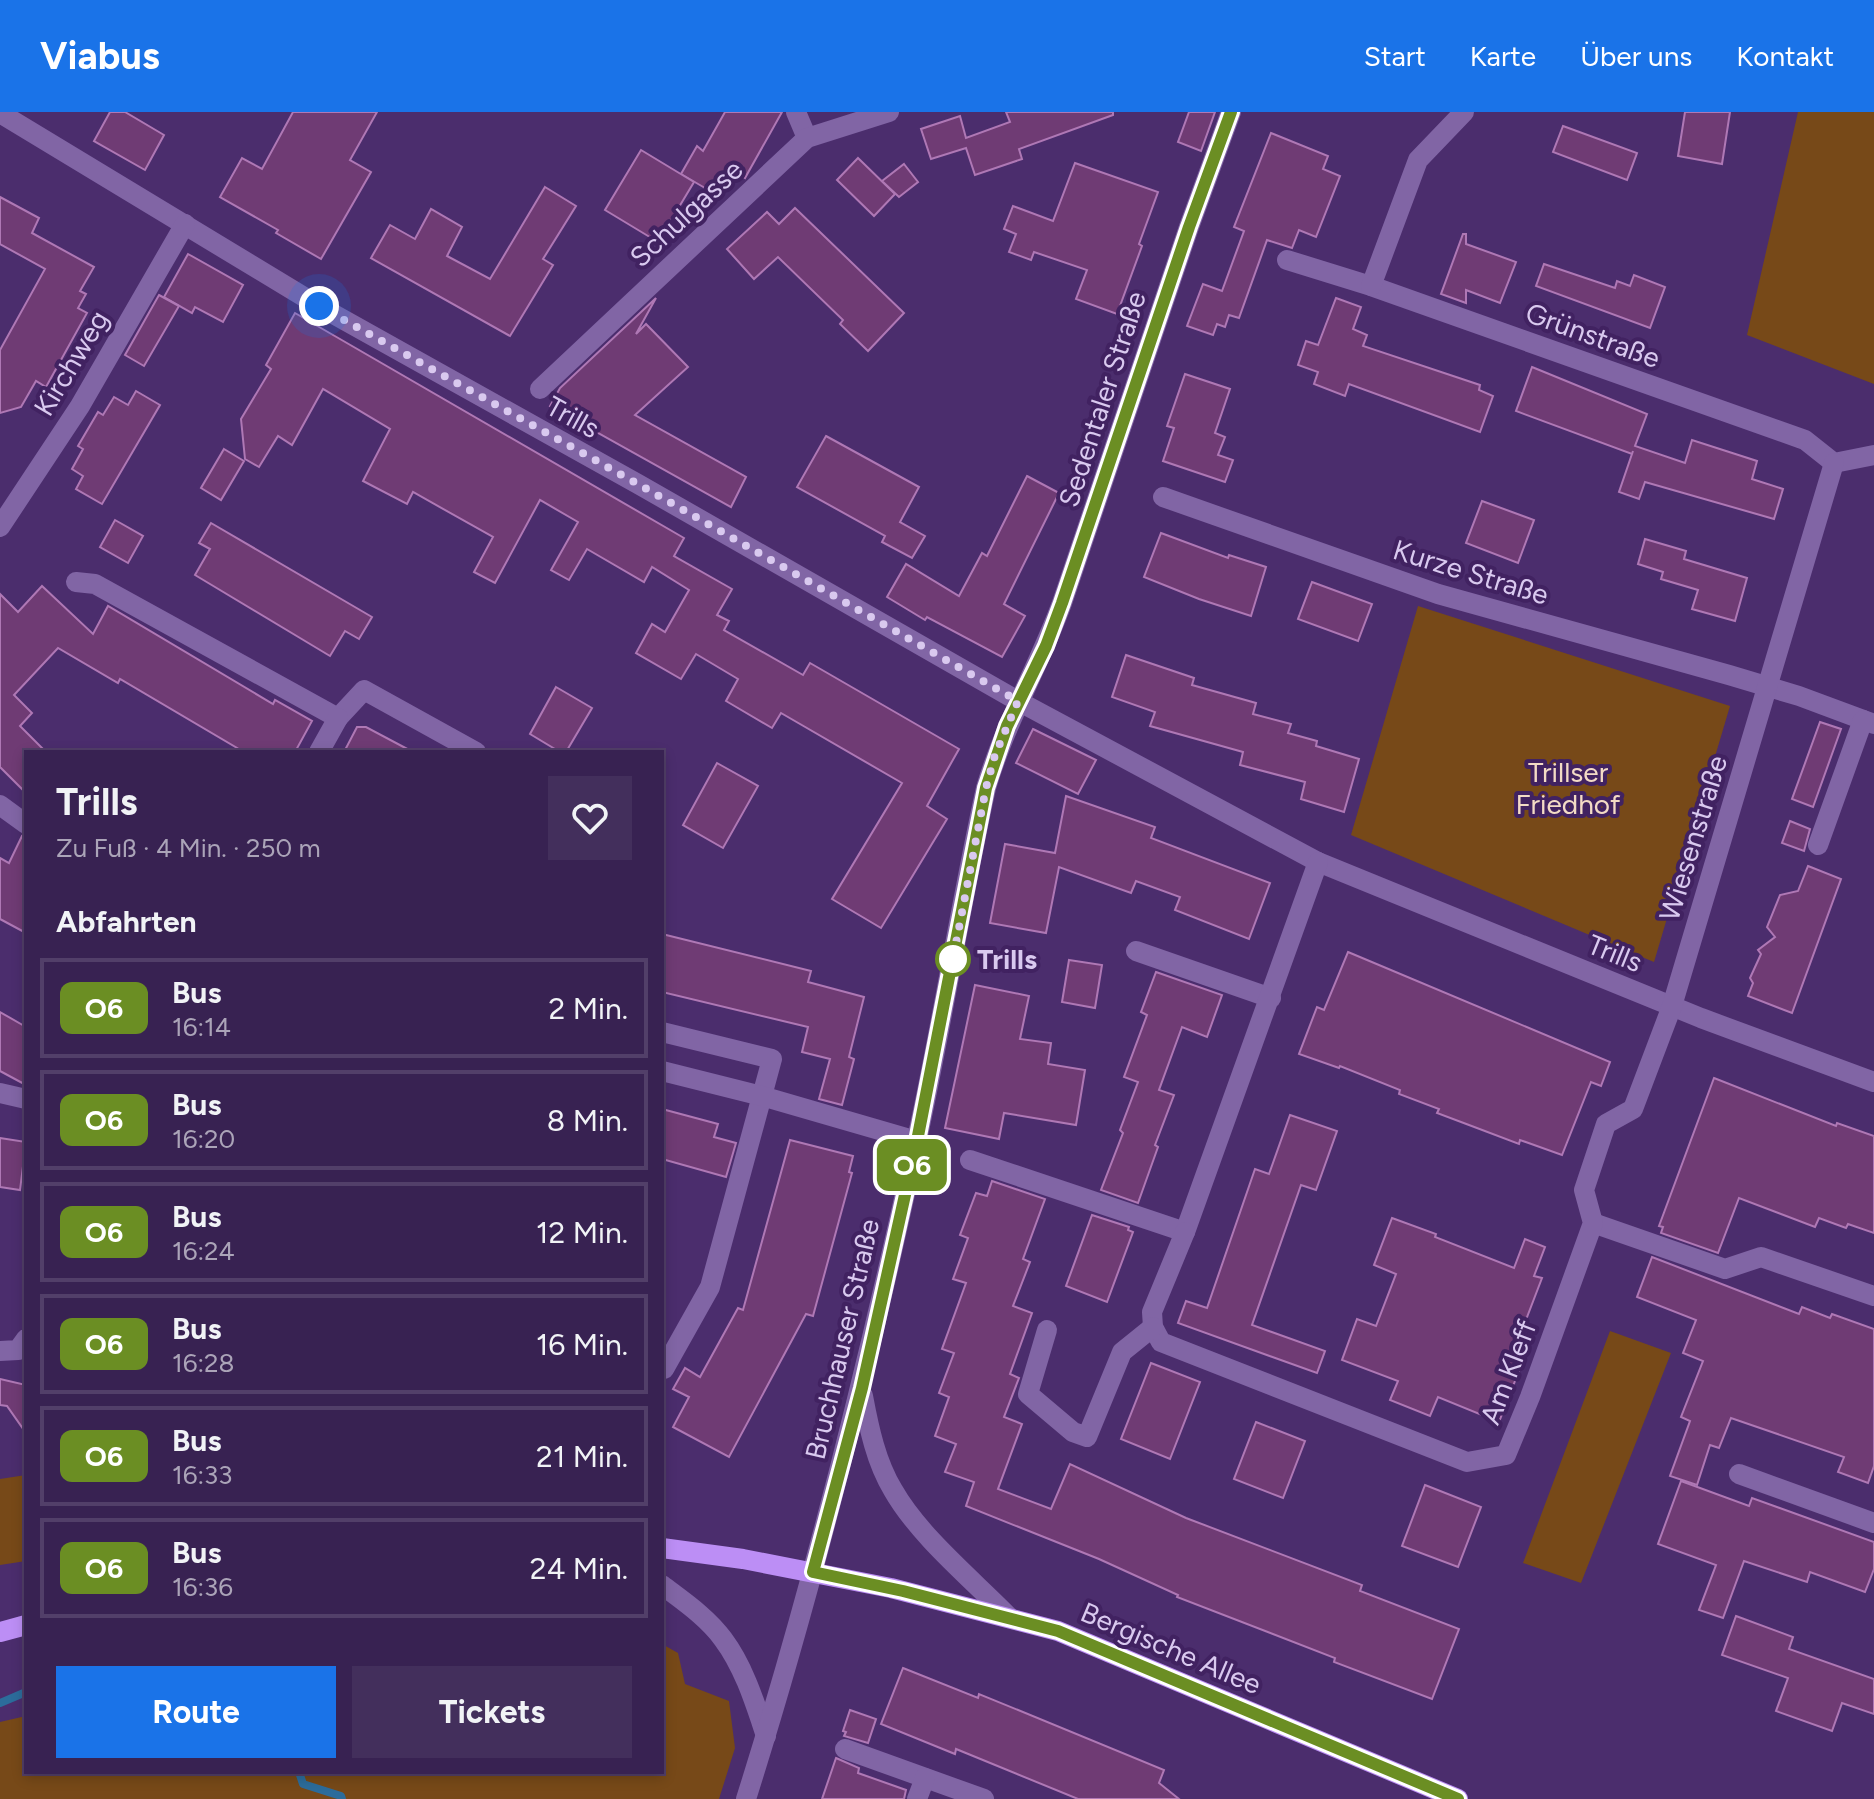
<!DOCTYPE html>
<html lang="de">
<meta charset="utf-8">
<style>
:root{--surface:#382252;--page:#432f5c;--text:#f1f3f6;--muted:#aba4b8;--line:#523f69;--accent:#1a73e8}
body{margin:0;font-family:Figtree,sans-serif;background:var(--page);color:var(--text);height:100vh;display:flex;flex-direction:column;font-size:30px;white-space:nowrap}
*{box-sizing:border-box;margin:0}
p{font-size:26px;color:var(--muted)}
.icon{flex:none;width:44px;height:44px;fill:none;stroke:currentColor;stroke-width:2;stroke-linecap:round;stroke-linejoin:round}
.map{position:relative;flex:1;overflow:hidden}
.drawer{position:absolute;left:24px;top:638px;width:640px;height:1024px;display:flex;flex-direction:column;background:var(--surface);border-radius:0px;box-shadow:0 4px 12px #0003,0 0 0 2px var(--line)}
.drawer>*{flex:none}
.badge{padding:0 16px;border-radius:12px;font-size:28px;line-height:52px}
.you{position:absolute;width:40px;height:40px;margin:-20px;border:6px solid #fff;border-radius:50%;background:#1a73e8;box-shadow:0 0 0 12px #1a73e833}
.map>.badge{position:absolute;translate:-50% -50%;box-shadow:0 0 0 4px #fff}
h2{padding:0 32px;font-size:30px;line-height:72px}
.round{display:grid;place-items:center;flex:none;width:84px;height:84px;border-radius:0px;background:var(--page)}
.summary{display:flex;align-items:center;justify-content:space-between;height:136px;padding:0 32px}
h1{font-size:38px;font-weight:700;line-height:60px}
.primary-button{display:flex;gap:16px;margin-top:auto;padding:16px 32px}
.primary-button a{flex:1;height:92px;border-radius:0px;background:var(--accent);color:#fff;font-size:32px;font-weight:700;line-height:92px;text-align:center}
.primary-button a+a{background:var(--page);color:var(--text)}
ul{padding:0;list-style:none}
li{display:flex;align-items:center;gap:24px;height:100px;margin:0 16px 12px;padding:0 16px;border:4px solid var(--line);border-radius:0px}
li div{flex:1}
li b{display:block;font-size:30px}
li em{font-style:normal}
li .badge{min-width:88px;font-weight:700;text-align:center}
header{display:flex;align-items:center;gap:48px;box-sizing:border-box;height:112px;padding:0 40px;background:var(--accent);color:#fff}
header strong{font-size:38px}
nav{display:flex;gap:44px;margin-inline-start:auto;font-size:28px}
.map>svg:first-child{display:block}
.green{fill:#774918}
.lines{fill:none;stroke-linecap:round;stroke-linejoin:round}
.stream{stroke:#2c6c9b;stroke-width:8}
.building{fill:#6f3b74;stroke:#af78b5;stroke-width:2}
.minor{stroke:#8165a5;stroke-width:20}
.major{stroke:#bc8ef5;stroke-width:20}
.line-casing{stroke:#fff;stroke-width:18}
.line{stroke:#6b8e23;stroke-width:12}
.walk{stroke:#d9c9ef;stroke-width:8;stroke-dasharray:0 14.4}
.stop-dot{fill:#fff;stroke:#6b8e23;stroke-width:4}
.labels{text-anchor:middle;stroke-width:8;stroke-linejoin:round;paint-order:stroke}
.street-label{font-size:28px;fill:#d9c9ef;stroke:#412261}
.park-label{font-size:28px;fill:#f3dbc5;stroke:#412261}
.stop-label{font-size:28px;font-weight:bold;fill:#d9c9ef;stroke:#412261;text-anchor:start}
</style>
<header>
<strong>Viabus</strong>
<nav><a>Start</a><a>Karte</a><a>Über uns</a><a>Kontakt</a></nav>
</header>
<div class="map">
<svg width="1874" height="1687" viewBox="0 0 1874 1687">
<rect width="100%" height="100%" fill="#4b2d6d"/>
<!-- green -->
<g class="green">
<path d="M1798 0H1874V272L1747 223Z"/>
<path d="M1418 494 1730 594 1654 850 1351 723Z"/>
<path d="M1610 1219 1671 1241 1581 1471 1523 1451Z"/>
<path d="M26 1363V1449L0 1453V1367Z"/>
<path d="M662 1532 678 1541 685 1572 729 1589 735 1636 719 1687H0V1610L26 1604V1660H662Z"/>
</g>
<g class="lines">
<!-- stream -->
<g class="stream">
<path d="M0 1591 26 1580"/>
<path d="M299 1660 303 1672 341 1684 342 1687"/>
</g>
</g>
<!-- building -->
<g class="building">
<path d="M110 0H125L164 23 145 58 94 29Z"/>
<path d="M293 0H377L350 48 371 60 321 147 276 121 278 118 220 85 242 46 262 57Z"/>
<path d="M725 0H782L745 66 732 58 717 83 681 62 697 34 703 39Z"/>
<path d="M1006 0H1113V3L1019 37 1022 47 975 63 966 36 931 47 921 17 960 4 966 26 1010 10Z"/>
<path d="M1189 0H1215L1201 39 1178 30Z"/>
<path d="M1685 0H1730L1722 52 1678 44Z"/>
<path d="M1563 14 1637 41 1627 68 1553 40Z"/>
<path d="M1271 21 1328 44 1323 57 1340 64 1316 125 1299 118 1292 136 1267 128 1239 206 1229 203 1225 215 1217 212 1213 223 1187 214 1203 172 1222 179 1244 119 1234 115Z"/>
<path d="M641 38 694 70 658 130 605 98Z"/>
<path d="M858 46 895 82 874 104 837 68Z"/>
<path d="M1075 51 1158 80 1139 132 1142 134 1117 202 1076 187 1087 158 1034 140 1031 148 1009 140 1016 122 1004 117 1013 94 1053 109Z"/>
<path d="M904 52 918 70 899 85 882 69Z"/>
<path d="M545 75 576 94 543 147 553 153 510 224 371 146 390 113 415 127 431 97 462 115 447 144 490 167Z"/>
<path d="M0 85 39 106 32 121 94 155 80 179 86 182 78 196 87 201 46 275 36 269 21 295 0 301V238L45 157 0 132Z"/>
<path d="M795 96 904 201 868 239 840 212 843 208 778 145 754 167 727 137 767 100 779 112Z"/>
<path d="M1463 122H1466V132L1516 150 1500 191 1466 178V191L1441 182Z"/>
<path d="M188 142 243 173 223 210 195 195 192 201 164 185Z"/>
<path d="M1544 152 1615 176 1617 169 1630 174 1634 163 1665 175 1650 216 1536 174Z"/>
<path d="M159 183 179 194 144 254 125 243Z"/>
<path d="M656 186 636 222 646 212 688 255 635 303 746 365 731 395 550 294 560 276Z"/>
<path d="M1336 186 1361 195 1353 217 1367 223 1363 234 1480 273 1479 278 1493 284 1480 320 1349 272 1345 284 1314 272 1318 260 1298 253 1306 229 1318 233Z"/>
<path d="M295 201 684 426 674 444 732 477 717 503 729 509 724 518 803 563 810 551 959 637 927 694 947 707 881 816 832 787 902 671 781 601 772 616 726 589 738 567 696 542 681 567 636 541 652 512 665 520 689 478 652 455 644 470 587 437 569 468 551 458 578 410 540 388 495 471 474 460 493 425 413 380 407 392 363 369 390 317 323 277 292 333 278 324 259 355 245 347 241 307 271 257 266 253Z"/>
<path d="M1532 255 1647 302 1635 334 1685 351 1692 328 1757 349 1752 367 1783 377 1774 407 1645 370 1639 387 1619 380 1633 339 1632 342 1516 299Z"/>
<path d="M1185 262 1230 277 1215 321 1225 325 1218 343 1233 348 1225 370 1163 349 1174 316 1167 314Z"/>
<path d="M136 279 160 293 102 392 76 377 83 364 72 357 83 337 78 334 98 300 103 303 114 285 128 293Z"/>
<path d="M826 324 919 375 900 410 925 424 912 446 882 430 885 424 797 375Z"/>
<path d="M224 337 244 349 221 388 201 376Z"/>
<path d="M1027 364 1059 381 1004 492 1025 504 1002 545 927 505 925 508 887 485 906 452 959 484 982 441 987 444Z"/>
<path d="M1482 389 1534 408 1518 451 1466 431Z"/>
<path d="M115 408 143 424 128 451 100 435Z"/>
<path d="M211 411 372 505 359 527 345 519 330 544 195 463 210 437 199 431Z"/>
<path d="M1161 421 1228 446 1229 443 1266 455 1251 504 1199 487 1144 465Z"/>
<path d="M1645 427 1686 439 1684 447 1747 466 1735 509 1692 497 1698 478 1661 467 1663 460 1638 452Z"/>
<path d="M1312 470 1372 492 1358 529 1298 507Z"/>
<path d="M42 474 93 522 108 494 273 592 275 588 312 609 295 640H244L120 567 118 571 58 536 14 583 32 601 20 614 46 640H26V681L0 655V482L18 500Z"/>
<path d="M1126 543 1194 566 1192 573 1256 591 1253 602 1291 612 1288 621 1317 629 1316 634 1359 647 1344 700 1301 687 1305 670 1240 653 1243 640 1150 614 1155 600 1112 585Z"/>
<path d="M556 575 592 596 566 640H560L530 622Z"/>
<path d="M1820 610 1841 617 1813 695 1792 687Z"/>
<path d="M357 615H366L413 640H344Z"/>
<path d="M1033 617 1096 648 1078 682 1016 651Z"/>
<path d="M717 651 758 674 723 736 683 713Z"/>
<path d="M1066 684 1155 715 1151 726 1270 771 1249 827 1175 798 1180 785 1136 769 1131 781 1059 755 1046 821 990 811 1005 732 1055 741Z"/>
<path d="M1790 709 1810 717 1804 739 1782 731Z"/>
<path d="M22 724 26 725V821L0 807V746L9 751Z"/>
<path d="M1808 754 1841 767 1792 901 1748 884 1753 871 1750 866 1761 842 1758 838 1775 825 1767 815 1780 783 1798 779Z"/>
<path d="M662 822 811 859 808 870 864 885 849 945 854 947 842 993 819 987 830 947 802 940 808 915 662 880Z"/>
<path d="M1348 840 1610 950 1601 974 1591 970 1562 1043 1520 1028 1519 1032 1469 1013 1437 1001 1439 997 1399 982 1400 978 1340 954 1339 956 1299 942 1317 895 1324 898Z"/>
<path d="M1069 848 1102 853 1095 896 1062 890Z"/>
<path d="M1156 860 1222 883 1207 925 1182 915 1159 978 1174 983 1155 1033 1158 1035 1138 1091 1101 1078 1123 1021 1120 1018 1138 970 1124 965 1147 903 1141 900Z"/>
<path d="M975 873 1029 884 1020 927 1051 931 1048 952 1085 958 1076 1013 1004 1001 999 1027 945 1016Z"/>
<path d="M0 900 26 915V973L0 959Z"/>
<path d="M1714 966 1836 1014 1837 1011 1874 1024V1121L1848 1112 1846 1116 1819 1106 1815 1115 1739 1086 1718 1141 1661 1121 1663 1115 1659 1114Z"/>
<path d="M662 997 718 1012 714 1025 736 1031 726 1065 662 1047Z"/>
<path d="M1290 1003 1337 1019 1316 1078 1301 1073 1252 1213 1325 1239 1317 1261 1178 1211 1186 1189 1207 1196 1255 1057 1269 1062Z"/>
<path d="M0 1026 26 1030 20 1078 0 1075Z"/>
<path d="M790 1028 853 1044 849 1060 852 1061 813 1204 806 1202 729 1345 673 1315 689 1285 673 1277 685 1256 700 1265 738 1196 743 1198Z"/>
<path d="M992 1069 1045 1087 1023 1147 1030 1150 1013 1194 1032 1201 1010 1262 1019 1266 1004 1305 1022 1312 998 1377 1051 1397 1070 1352 1186 1406 1362 1473 1360 1479 1459 1517 1432 1587 1334 1550 1335 1546 1177 1485 1178 1483 1099 1447 966 1394 974 1370 945 1360 956 1332 935 1324 949 1285 939 1281 954 1241 942 1237 966 1171 953 1167 968 1126 960 1123 976 1081 987 1084Z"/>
<path d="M1092 1103 1129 1115 1128 1118 1133 1120 1107 1190 1066 1174Z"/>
<path d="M1392 1106 1436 1122 1435 1125 1514 1156 1525 1127 1545 1135 1534 1164 1542 1166 1511 1247 1522 1251 1499 1310 1438 1285 1430 1304 1390 1288 1398 1269 1342 1248 1357 1207 1376 1214 1396 1162 1374 1153Z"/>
<path d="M1652 1145 1799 1202 1802 1195 1830 1206 1832 1202 1874 1217V1354L1868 1371 1838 1360 1844 1345 1731 1306 1719 1336 1710 1333 1697 1373 1670 1364 1690 1309 1681 1305 1703 1249 1683 1241 1696 1208 1637 1185Z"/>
<path d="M1151 1251 1200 1270 1170 1347 1121 1327Z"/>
<path d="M0 1267 26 1273V1321L7 1294 0 1293Z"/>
<path d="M1256 1310 1305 1329 1283 1386 1234 1367Z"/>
<path d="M1681 1369 1749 1394 1752 1386 1874 1430V1457L1865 1480 1810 1460 1807 1470 1744 1449 1723 1506 1699 1498 1716 1453 1658 1432Z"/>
<path d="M1425 1373 1481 1395 1458 1455 1402 1434Z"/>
<path d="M1736 1504 1793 1525 1789 1537 1874 1567V1602L1842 1591 1832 1619 1776 1599 1788 1566 1722 1543Z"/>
<path d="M903 1556 978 1586 979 1582 1164 1658 1159 1671 1179 1687H1078L956 1637 955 1642 881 1612Z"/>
<path d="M850 1598 876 1607 868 1631 844 1624 846 1620 843 1619Z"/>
<path d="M836 1646 859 1656 858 1661 906 1678 904 1687H822Z"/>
</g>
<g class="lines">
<!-- minor -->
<g class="minor">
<path d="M796 0 807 26"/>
<path d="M0 1 319 194 638 372 1018 589 1318 750 1701 906 1874 970"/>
<path d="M1287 148 1371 174 1805 328 1834 351 1874 343"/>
<path d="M1371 174 1418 48 1464 0"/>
<path d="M540 277 807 26 889 0"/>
<path d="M1163 385 1438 482 1729 563 1799 584 1874 612"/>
<path d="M0 415 80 294 185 112"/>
<path d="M76 470 95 472 338 606 364 578 476 640"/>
<path d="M319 640 338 606"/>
<path d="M0 693 26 712"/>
<path d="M1818 733 1863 608"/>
<path d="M1136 839 1271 886"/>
<path d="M662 920 772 947 710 1175 664 1257 662 1256"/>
<path d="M662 959 762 984 917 1029"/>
<path d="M0 981 26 987"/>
<path d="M970 1048 1185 1120 1318 750"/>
<path d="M1593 1111 1725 1157 1761 1145 1874 1184"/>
<path d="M1185 1120 1152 1200 1153 1215 1161 1230 1467 1350 1506 1343 1530 1285 1593 1111 1584 1078 1606 1012 1633 997 1672 894 1834 351"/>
<path d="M1047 1218 1028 1282 1073 1320 1087 1325 1122 1240 1153 1215"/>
<path d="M0 1239 18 1238 26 1227"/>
<path d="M863 1284C869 1316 876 1350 893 1378 919 1424 973 1468 1010 1506"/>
<path d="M1739 1362 1874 1411"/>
<path d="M662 1473C683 1489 707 1505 723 1527 744 1555 755 1591 766 1624"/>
<path d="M845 1637 984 1687"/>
<path d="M746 1687C814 1472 868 1253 916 1032 942 914 960 794 986 676 1005 611 1039 554 1062 491L1189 115 1231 0"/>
<path d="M917 1687 925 1666"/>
</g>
<!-- major -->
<g class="major">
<path d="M662 1436 743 1447 891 1476 1058 1519 1458 1687"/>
<path d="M0 1520 26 1513"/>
</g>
</g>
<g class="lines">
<!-- line casing -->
<g class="line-casing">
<path id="line" d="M1231 0 1189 115 1062 491 1046 534 1007 614 986 676 917 1029 862 1276 813 1460 903 1479 1058 1519 1458 1687"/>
</g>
<!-- line -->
<use href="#line" class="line"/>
<!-- walk -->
<path class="walk" d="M319 194 638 372 1018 589 995 643 986 676 953 847"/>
</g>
<!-- markers -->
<circle class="stop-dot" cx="953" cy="847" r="16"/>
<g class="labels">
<!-- street labels -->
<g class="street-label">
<text transform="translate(686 101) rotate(-43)" y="10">Schulgasse</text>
<text transform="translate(1593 223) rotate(20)" y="10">Grünstraße</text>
<text transform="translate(71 251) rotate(-59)" y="10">Kirchweg</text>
<text transform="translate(1102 287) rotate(-72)" y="10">Sedentaler Straße</text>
<text transform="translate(573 305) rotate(29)" y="10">Trills</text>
<text transform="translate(1471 460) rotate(17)" y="10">Kurze Straße</text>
<text transform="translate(1693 726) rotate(-73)" y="10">Wiesenstraße</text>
<text transform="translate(1615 841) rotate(22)" y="10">Trills</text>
<text transform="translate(842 1227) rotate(-77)" y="10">Bruchhauser Straße</text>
<text transform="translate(1508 1260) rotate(-69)" y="10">Am Kleff</text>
<text transform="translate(1171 1536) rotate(23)" y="10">Bergische Allee</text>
</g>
<!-- park labels -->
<g class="park-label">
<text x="1568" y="670">Trillser<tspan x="1568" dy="32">Friedhof</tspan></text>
</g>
<!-- stop labels -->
<g class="stop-label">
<text x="977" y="857">Trills</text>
</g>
</g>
</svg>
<div class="you" style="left:319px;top:194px"></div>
<b class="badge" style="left:912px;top:1053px;background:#6b8e23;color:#fff">O6</b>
<section class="drawer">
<div class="summary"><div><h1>Trills</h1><p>Zu Fuß · 4 Min. · 250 m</p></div><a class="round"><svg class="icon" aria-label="heart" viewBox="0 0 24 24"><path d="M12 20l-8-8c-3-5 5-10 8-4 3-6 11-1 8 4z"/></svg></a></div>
<h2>Abfahrten</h2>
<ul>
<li><span class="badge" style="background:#6b8e23;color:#fff">O6</span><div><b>Bus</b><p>16:14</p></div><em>2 Min.</em></li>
<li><span class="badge" style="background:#6b8e23;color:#fff">O6</span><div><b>Bus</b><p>16:20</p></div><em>8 Min.</em></li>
<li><span class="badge" style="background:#6b8e23;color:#fff">O6</span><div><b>Bus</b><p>16:24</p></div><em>12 Min.</em></li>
<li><span class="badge" style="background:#6b8e23;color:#fff">O6</span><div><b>Bus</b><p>16:28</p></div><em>16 Min.</em></li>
<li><span class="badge" style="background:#6b8e23;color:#fff">O6</span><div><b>Bus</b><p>16:33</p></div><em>21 Min.</em></li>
<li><span class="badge" style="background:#6b8e23;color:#fff">O6</span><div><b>Bus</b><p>16:36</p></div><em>24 Min.</em></li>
</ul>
<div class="primary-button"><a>Route</a><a>Tickets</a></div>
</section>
</div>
